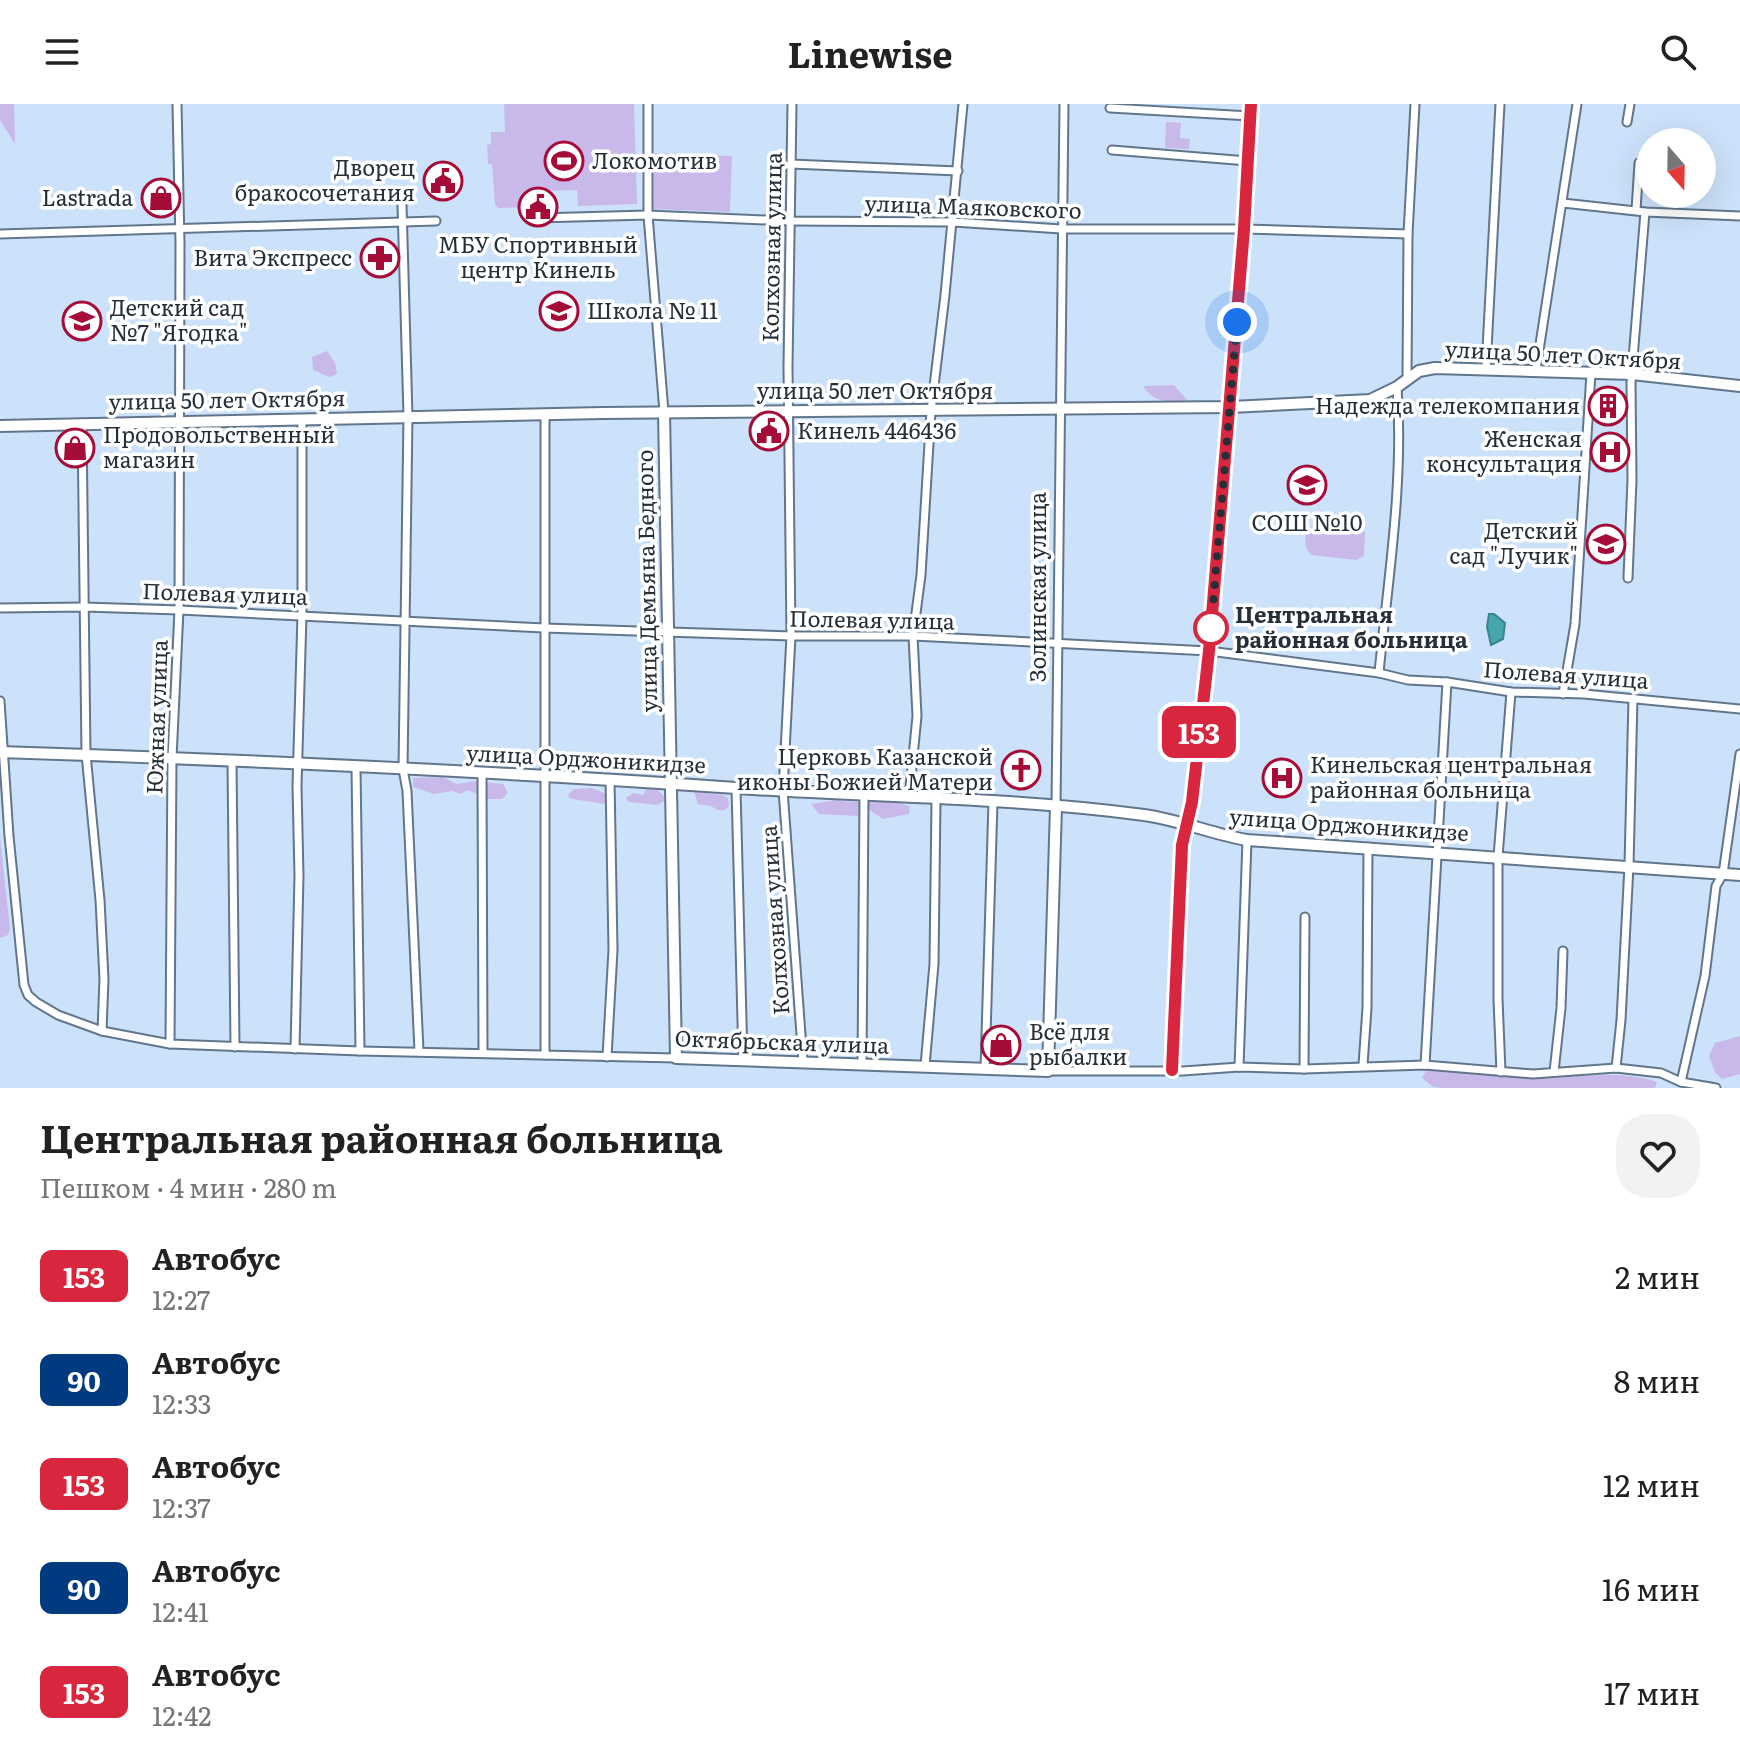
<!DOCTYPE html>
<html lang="ru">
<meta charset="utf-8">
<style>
:root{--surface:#fff;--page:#f2f2f2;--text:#222;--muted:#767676}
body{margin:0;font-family:Literata,serif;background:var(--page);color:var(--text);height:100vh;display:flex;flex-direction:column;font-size:30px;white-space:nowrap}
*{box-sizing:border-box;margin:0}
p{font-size:26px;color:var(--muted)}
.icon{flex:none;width:44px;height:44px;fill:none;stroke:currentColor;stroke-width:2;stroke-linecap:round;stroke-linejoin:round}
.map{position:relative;height:984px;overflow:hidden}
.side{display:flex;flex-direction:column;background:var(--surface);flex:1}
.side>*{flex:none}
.badge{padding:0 16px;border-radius:12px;font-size:28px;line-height:52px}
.needle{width:52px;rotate:160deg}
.buttons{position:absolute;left:1636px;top:24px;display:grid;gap:16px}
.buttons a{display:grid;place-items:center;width:80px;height:80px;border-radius:50%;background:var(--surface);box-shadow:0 8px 32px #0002;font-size:40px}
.you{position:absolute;width:40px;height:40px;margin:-20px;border:6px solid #fff;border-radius:50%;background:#1a73e8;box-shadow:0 0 0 12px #1a73e833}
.map>.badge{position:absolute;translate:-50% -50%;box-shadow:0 0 0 4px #fff}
.round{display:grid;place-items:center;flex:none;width:84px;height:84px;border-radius:32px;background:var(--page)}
.head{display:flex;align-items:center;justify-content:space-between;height:136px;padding:0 40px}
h1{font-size:38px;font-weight:700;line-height:60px}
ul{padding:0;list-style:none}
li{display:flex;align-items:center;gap:24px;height:104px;padding:0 40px}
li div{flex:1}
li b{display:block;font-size:30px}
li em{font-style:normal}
li .badge{min-width:88px;font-weight:700;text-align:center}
header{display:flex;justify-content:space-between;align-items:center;height:104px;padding:0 40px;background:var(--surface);font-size:36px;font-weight:700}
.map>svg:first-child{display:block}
.green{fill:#c9b9eb}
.water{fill:#45a7ad;stroke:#3c838a;stroke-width:2}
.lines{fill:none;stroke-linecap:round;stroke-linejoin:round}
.street-casing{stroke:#62768b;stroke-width:11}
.secondary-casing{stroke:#62768b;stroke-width:14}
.street{stroke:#fff;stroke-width:7}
.secondary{stroke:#fff;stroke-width:10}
.line-casing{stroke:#fff;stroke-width:18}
.line{stroke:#d7263d;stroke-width:12}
.walk{stroke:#262f38;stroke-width:8;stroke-dasharray:0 14.4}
.stop-dot{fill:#fff;stroke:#d7263d;stroke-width:4}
.labels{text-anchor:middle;stroke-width:7;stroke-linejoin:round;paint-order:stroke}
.poi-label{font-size:22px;fill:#262f38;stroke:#fff;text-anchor:start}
.street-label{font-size:22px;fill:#262f38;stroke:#fff}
.stop-label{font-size:22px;font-weight:bold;fill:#262f38;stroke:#fff;text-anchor:start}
</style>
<header><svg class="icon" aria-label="menu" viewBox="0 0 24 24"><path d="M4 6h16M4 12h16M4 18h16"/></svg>Linewise<svg class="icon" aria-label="search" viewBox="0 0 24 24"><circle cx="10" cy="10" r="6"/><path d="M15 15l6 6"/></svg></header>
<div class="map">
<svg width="1740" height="984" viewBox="0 0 1740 984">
<rect width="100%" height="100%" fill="#cce2fa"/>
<!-- green -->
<g class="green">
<path d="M0 0H14L15 40 0 16Z"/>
<path d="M504 0H634L637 100 578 102 577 86 535 87V103L498 104 495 101 492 60H488L487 41 491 40V28H505Z"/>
<path d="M1166 18 1181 19 1180 34 1190 35 1189 45 1165 44Z"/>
<path d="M655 49 732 52 730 108 653 105Z"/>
<path d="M327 247 335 259 337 270 329 273 313 266 312 253Z"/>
<path d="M1174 281 1187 296C1171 300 1152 298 1143 282Z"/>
<path d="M1312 422 1365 428 1364 452 1356 456 1312 451C1303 445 1305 435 1307 426Z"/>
<path d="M442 673 457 680 475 677 503 680 508 689 502 695H488L468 686 460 690 452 687 434 690 413 683V674Z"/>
<path d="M648 682 657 685 666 695 658 701 628 698 626 694 633 689 643 691Z"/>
<path d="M592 684 606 690 609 697 603 700C591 697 580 697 569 694L568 691 574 685Z"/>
<path d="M694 688 722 691 728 694 729 702 725 706H717L711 702 698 700Z"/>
<path d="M837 696C860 702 888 691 910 703L909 710 883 715 868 705 857 712 819 710 811 700Z"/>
<path d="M0 733 10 825 8 831 0 834Z"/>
<path d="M1740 932V970L1722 975 1715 968 1709 952 1715 939Z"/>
<path d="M1463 966C1483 969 1505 973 1525 974 1569 976 1615 964 1657 978L1655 984H1441L1433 983 1422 974 1426 967Z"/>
</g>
<!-- water -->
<path class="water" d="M1489 510H1494L1505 519 1503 535 1491 541 1487 523Z"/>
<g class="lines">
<!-- street casing -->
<g class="street-casing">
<g id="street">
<path d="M648 0V111L664 308"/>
<path d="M792 0 788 263 791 532 783 686 803 958"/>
<path d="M1110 4 1250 12"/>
<path d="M1627 18 1630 0"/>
<path d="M1112 46 1248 57"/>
<path d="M791 60 958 67"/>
<path d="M1563 99 1645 108 1740 112"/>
<path d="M402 101 408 312 403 665 407 687 419 947"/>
<path d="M1636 106 1639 59"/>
<path d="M537 114 648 111 790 117 953 118 1061 125H1244L1408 130"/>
<path d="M0 130 436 117"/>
<path d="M1486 264 1500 0"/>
<path d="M1536 266 1577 0"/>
<path d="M1407 274 1408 130 1415 0"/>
<path d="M545 310V951"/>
<path d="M82 319 86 650 100 796 104 875 102 927"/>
<path d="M1628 474 1632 376 1631 279 1645 108"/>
<path d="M0 504 84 503 179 506 544 524 791 532H913L1209 547 1379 569 1408 576 1447 578 1511 588 1584 590 1740 605"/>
<path d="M1379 569C1388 475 1404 378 1397 283"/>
<path d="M1563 590 1575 520 1591 269"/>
<path d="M0 597 9 732 24 881 28 891 36 898 58 911 102 927 170 940 360 947 676 954"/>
<path d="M232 657 235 943"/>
<path d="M356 663 360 947"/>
<path d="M482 670 483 949"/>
<path d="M736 684 743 956"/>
<path d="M909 694 917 612 913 532 921 471 931 307 945 191 963 0"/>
<path d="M1056 703 1064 0"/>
<path d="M170 940 172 654 179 506 180 139 177 0"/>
<path d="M295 945 299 772 297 682 302 511V316"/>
<path d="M607 953 613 846 610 675"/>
<path d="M862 960 864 692"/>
<path d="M1363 961 1367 904 1368 743"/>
<path d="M1425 961 1447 578"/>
<path d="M925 962 934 860 936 695"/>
<path d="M1239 963 1247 736"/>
<path d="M1616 964 1621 916 1629 762 1633 594"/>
<path d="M985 965 993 698"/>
<path d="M1304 965 1305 813"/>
<path d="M1172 966 1182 741 1187 718"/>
<path d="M1048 967H1183L1239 963 1304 965 1425 961 1533 970 1616 964 1661 969 1681 978 1716 984"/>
<path d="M1501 968 1498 895V753L1511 588"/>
<path d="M1554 968 1561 904 1563 847"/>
<path d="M1681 978 1705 872 1716 782 1723 770 1740 650"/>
</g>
</g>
<!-- secondary casing -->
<g class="secondary-casing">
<g id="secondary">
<path d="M664 308 676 954 1048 967 1056 703"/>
<path d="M0 322 603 309 1230 303 1370 296 1397 283 1419 267 1435 264 1632 270 1740 282"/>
<path d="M0 648C245 656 491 667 736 684 871 693 1009 693 1144 711 1180 716 1212 730 1247 736L1740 771"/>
<path d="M1187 718 1192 698C1217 466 1238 233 1251 0"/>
</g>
</g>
<!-- street -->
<use href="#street" class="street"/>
<!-- secondary -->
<use href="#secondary" class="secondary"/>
</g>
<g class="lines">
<!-- line casing -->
<g class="line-casing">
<path id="line" d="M1172 966 1182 741 1192 698 1209 547 1244 125 1251 0"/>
</g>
<!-- line -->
<use href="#line" class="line"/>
<!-- walk -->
<path class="walk" d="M1211 524 1237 218"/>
</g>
<!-- icons -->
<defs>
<g id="stadium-ring" transform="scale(2)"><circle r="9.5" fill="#fff" stroke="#a60c38" stroke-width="1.5"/><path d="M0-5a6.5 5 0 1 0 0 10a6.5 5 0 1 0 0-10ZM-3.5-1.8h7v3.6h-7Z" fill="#a60c38"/></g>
<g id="civic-ring" transform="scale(2)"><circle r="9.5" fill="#fff" stroke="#a60c38" stroke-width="1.5"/><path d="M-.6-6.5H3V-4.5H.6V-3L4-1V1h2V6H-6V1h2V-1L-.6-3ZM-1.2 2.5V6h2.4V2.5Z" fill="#a60c38"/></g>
<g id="shop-ring" transform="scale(2)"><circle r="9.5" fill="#fff" stroke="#a60c38" stroke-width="1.5"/><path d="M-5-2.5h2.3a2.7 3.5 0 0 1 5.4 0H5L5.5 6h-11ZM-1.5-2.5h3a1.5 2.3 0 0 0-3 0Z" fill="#a60c38"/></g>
<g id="pharmacy-ring" transform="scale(2)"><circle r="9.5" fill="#fff" stroke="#a60c38" stroke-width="1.5"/><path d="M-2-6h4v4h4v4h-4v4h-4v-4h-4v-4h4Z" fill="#a60c38"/></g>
<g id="school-ring" transform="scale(2)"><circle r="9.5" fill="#fff" stroke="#a60c38" stroke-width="1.5"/><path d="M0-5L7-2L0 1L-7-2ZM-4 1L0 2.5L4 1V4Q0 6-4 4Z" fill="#a60c38"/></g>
<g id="building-ring" transform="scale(2)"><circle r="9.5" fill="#fff" stroke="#a60c38" stroke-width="1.5"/><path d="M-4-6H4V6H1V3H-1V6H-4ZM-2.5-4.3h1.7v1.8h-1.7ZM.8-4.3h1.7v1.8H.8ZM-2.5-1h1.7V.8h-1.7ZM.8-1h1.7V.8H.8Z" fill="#a60c38"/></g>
<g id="hospital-ring" transform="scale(2)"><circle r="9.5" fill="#fff" stroke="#a60c38" stroke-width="1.5"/><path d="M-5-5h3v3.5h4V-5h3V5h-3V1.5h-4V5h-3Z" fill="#a60c38"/></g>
<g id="church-ring" transform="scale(2)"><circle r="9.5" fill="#fff" stroke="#a60c38" stroke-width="1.5"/><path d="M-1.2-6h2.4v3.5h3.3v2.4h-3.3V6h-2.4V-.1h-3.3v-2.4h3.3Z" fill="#a60c38"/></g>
</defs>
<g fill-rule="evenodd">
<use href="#stadium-ring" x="564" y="57"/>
<use href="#civic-ring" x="443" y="77"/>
<use href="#shop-ring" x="161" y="94"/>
<use href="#civic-ring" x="538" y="103"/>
<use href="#pharmacy-ring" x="380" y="154"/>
<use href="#school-ring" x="559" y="207"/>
<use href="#school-ring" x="82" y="217"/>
<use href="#building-ring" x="1608" y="302"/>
<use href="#civic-ring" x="769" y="327"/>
<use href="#shop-ring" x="75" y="344"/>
<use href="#hospital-ring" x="1610" y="348"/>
<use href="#school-ring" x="1307" y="381"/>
<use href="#school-ring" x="1606" y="440"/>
<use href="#church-ring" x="1021" y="666"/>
<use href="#hospital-ring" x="1282" y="674"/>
<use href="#shop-ring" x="1001" y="941"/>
</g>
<!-- markers -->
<circle class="stop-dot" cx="1211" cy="524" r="16"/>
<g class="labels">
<!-- poi labels -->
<g class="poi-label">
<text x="592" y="65">Локомотив</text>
<text x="415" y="72" text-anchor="end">Дворец<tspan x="415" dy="25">бракосочетания</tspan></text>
<text x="133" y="102" text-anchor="end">Lastrada</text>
<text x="538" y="149" text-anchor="middle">МБУ Спортивный<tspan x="538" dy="25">центр Кинель</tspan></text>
<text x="352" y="162" text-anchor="end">Вита Экспресс</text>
<text x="110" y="212">Детский сад<tspan x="110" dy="25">№7 "Ягодка"</tspan></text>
<text x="587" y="215">Школа № 11</text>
<text x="1580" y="310" text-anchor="end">Надежда телекомпания</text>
<text x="797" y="335">Кинель 446436</text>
<text x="103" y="339">Продовольственный<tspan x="103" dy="25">магазин</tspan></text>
<text x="1582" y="343" text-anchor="end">Женская<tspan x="1582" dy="25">консультация</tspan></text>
<text x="1307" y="427" text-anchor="middle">СОШ №10</text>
<text x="1578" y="435" text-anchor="end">Детский<tspan x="1578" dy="25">сад "Лучик"</tspan></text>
<text x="993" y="661" text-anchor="end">Церковь Казанской<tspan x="993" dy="25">иконы Божией Матери</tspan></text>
<text x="1310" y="669">Кинельская центральная<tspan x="1310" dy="25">районная больница</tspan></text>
<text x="1029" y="936">Всё для<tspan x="1029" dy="25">рыбалки</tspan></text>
</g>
<!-- street labels -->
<g class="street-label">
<text transform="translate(973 103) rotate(2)" y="8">улица Маяковского</text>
<text transform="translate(772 143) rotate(-89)" y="8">Колхозная улица</text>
<text transform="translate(1563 251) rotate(3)" y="8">улица 50 лет Октября</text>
<text x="875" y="295">улица 50 лет Октября</text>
<text transform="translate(227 296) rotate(-1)" y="8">улица 50 лет Октября</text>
<text transform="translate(647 477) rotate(-91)" y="8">улица Демьяна Бедного</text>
<text transform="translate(1038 483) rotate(-90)" y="8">Золинская улица</text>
<text transform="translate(225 490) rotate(2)" y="8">Полевая улица</text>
<text transform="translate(872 516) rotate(1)" y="8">Полевая улица</text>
<text transform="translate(1566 571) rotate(4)" y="8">Полевая улица</text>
<text transform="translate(157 613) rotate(-88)" y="8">Южная улица</text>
<text transform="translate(586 655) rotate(3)" y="8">улица Орджоникидзе</text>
<text transform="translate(1349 721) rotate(4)" y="8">улица Орджоникидзе</text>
<text transform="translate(775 816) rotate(-94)" y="8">Колхозная улица</text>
<text transform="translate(782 938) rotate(2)" y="8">Октябрьская улица</text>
</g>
<!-- stop labels -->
<g class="stop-label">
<text x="1235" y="519">Центральная<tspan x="1235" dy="25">районная больница</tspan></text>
</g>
</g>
</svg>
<div class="buttons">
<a><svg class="needle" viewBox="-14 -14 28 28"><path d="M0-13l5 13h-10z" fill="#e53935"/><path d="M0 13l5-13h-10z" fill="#767676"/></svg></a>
</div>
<div class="you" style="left:1237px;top:218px"></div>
<b class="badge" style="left:1199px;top:628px;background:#d7263d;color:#fff">153</b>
</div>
<section class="side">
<div class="head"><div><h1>Центральная районная больница</h1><p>Пешком · 4 мин · 280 m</p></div><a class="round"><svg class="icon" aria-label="heart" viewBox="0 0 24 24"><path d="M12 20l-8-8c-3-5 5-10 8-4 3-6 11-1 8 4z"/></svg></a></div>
<ul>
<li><span class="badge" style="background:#d7263d;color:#fff">153</span><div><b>Автобус</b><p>12:27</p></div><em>2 мин</em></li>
<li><span class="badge" style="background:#003b80;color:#fff">90</span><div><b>Автобус</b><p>12:33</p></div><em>8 мин</em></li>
<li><span class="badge" style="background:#d7263d;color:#fff">153</span><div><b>Автобус</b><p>12:37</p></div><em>12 мин</em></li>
<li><span class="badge" style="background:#003b80;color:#fff">90</span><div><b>Автобус</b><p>12:41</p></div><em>16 мин</em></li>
<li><span class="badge" style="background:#d7263d;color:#fff">153</span><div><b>Автобус</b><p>12:42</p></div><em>17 мин</em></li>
</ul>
</section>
